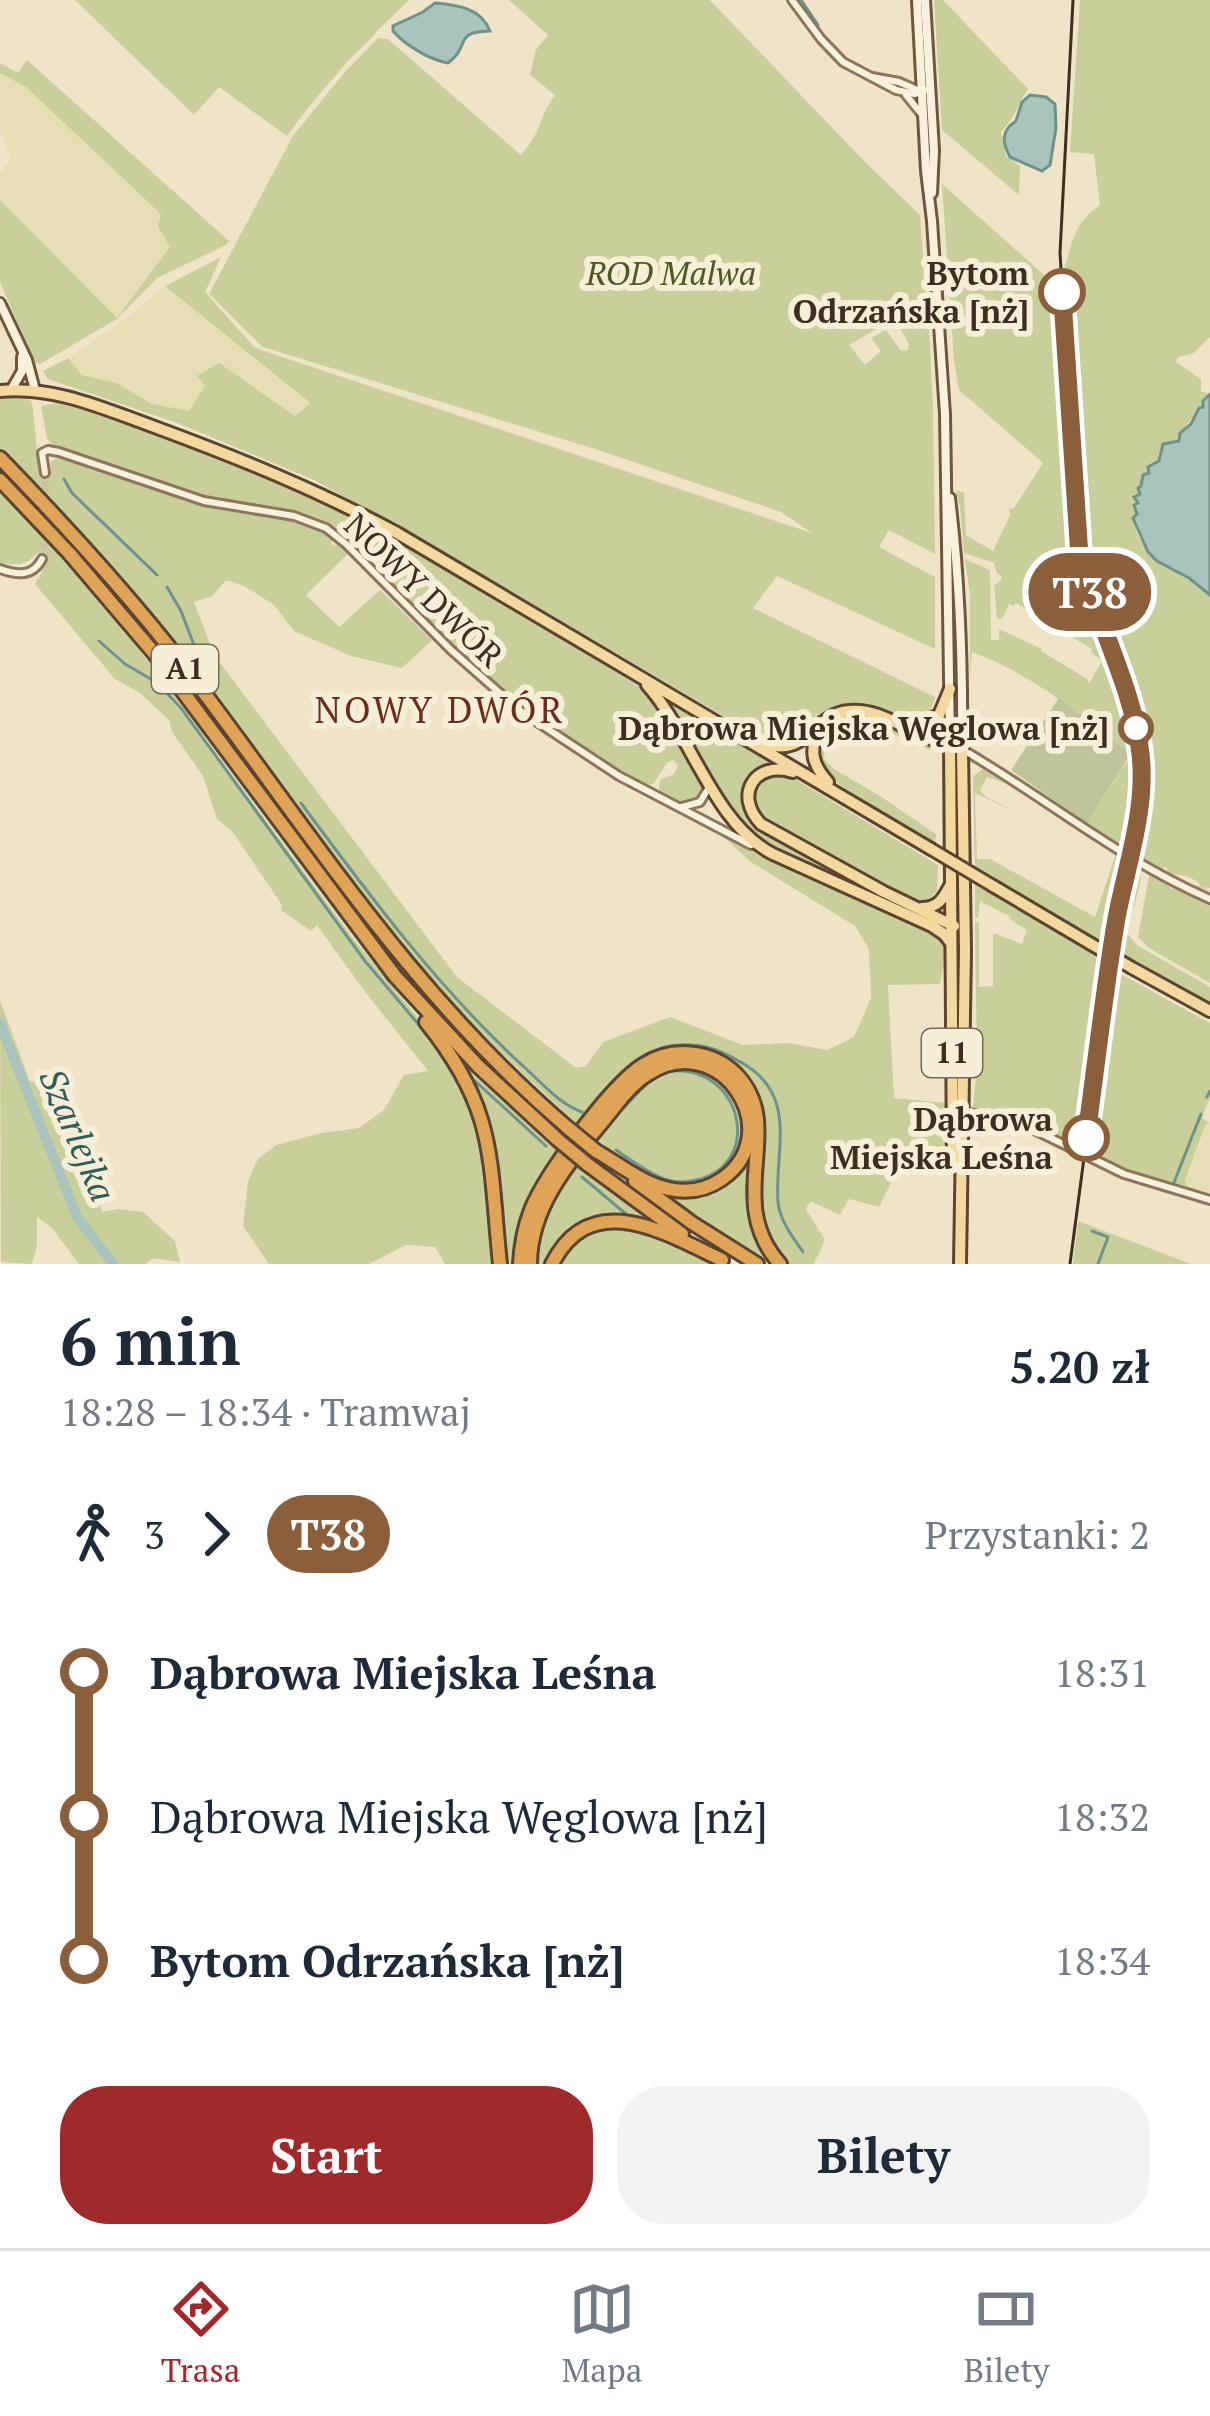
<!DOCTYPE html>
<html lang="pl">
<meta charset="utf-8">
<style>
:root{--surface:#fff;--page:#f2f2f3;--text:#1f2937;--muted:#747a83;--line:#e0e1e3;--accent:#9e2a2b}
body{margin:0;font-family:"PT Serif",serif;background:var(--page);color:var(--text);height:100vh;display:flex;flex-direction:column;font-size:45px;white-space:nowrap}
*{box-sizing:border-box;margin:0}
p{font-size:39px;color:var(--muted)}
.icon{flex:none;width:66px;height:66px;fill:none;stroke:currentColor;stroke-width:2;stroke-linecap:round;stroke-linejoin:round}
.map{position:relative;height:1264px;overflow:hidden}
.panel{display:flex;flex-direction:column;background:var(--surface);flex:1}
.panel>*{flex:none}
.badge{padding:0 24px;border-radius:39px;font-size:42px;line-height:78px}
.map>.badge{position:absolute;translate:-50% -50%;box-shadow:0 0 0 6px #fff}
.legs{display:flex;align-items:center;gap:18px;height:132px;padding:0 60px;font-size:39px}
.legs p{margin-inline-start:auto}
.summary{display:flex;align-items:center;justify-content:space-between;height:204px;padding:0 60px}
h1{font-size:66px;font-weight:700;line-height:90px}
.button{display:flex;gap:24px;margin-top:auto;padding:24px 60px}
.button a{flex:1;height:138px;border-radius:48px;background:var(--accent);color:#fff;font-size:48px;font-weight:700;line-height:138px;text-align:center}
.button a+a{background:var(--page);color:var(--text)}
ul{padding:0 60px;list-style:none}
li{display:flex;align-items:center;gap:42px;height:144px;font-size:45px}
li i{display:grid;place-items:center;width:18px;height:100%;margin:0 15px;background:currentColor}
li i::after{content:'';width:30px;height:30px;margin:-15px;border:9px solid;border-radius:50%;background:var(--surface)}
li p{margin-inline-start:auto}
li:first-child i{background:linear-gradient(#0000 50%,currentColor 0)}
li:last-child i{background:linear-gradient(currentColor 50%,#0000 0)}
.tab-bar{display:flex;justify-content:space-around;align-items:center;height:168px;border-top:3px solid var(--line);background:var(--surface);font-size:33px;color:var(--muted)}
.tab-bar a{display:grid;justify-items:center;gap:6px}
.tab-bar .active{color:var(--accent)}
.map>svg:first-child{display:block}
.farmland{fill:#e6deb5}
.green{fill:#c9cf9b}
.cemetery{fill:#bfc49a}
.water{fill:#a9c4bc;stroke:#6f938a;stroke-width:3}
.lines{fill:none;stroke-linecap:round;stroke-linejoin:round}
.stream{stroke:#6f938a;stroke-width:3}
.river{stroke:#a9c4bc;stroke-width:10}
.street-tunnel{stroke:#ccc0a6;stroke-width:6;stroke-dasharray:6 3;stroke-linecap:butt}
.street-casing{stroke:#8d765c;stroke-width:12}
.secondary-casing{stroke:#6f573f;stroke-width:14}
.primary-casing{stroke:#5b4430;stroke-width:16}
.highway-casing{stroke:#5b4430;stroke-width:18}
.street{stroke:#faf1dc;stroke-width:6}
.secondary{stroke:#faf1dc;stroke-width:8}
.primary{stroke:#f3d9a0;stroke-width:10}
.highway{stroke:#e0a458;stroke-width:12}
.tram{stroke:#3d2e20;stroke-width:3}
.primary-bridge-casing{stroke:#5b4430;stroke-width:16;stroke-linecap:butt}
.highway-bridge-casing{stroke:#5b4430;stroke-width:18;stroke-linecap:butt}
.primary-bridge{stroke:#f3d9a0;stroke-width:10}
.highway-bridge{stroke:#e0a458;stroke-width:12}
.line-1-casing{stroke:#fff;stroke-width:27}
.line-1{stroke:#8b5e3c;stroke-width:18}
.stop-1-dot{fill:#fff;stroke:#8b5e3c;stroke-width:6}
.labels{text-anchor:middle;stroke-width:12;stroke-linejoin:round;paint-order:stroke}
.shield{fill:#f7eed8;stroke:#756857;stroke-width:3}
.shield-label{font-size:30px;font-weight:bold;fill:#3d2e20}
.park-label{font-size:33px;font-style:italic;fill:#4d5a26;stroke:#f7eed8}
.stop-label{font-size:33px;font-weight:bold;fill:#3d2e20;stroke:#f7eed8;text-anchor:end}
.street-label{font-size:33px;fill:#3d2e20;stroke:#f7eed8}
.neighbourhood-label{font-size:36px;letter-spacing:3px;fill:#6b2e1e;stroke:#f7eed8}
.water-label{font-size:36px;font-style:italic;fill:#2f5d5a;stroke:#f7eed8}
</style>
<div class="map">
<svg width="1210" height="1264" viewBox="0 0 1210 1264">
<rect width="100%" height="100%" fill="#f0e4c8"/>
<!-- farmland -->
<g class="farmland">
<path d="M0 73 26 87 162 214 158 226 170 247 117 319 0 200V174L11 158 0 130Z"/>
<path d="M165 286 310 404 294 416 206 386 189 412 152 404 117 383 82 375 68 358 121 322Z"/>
<path d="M1210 1123V1195L1188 1188 1185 1182 1207 1124Z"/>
</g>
<!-- green -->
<g class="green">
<path d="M75 0H409L376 32C369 43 358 50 349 60 327 85 306 109 287 136L219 87 194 115Z"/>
<path d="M509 0H710L864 161 920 215 926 299 849 345 865 365 881 351 871 338 886 330 901 351 908 350 909 344 897 323 928 307 933 406 935 554 889 530 879 547 935 577V649L777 576 753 608 935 697C928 737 879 706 852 705 827 705 821 719 803 733 792 741 779 741 766 741L423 540 314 480 180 424 48 379 43 371 68 358 82 375 117 383 152 404 189 411 205 386 197 376 219 363 295 416 310 403 165 286 221 257 205 292 255 348 812 533 781 512 595 449 263 347 209 294 293 136 343 74 378 38 388 39 521 155C542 132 538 118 555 95L530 75 536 50 548 35Z"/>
<path d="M934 0H943L1028 89C1017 105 1016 117 1001 132L1006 156 1020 166 1019 195 942 130Z"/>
<path d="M1080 0H1210V337L1194 353 1178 357 1176 362 1201 379V391L1210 394 1203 401V406C1195 416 1181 427 1179 441L1163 444 1158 461 1148 467 1149 472C1144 481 1139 484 1139 494L1134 496C1138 507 1134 514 1135 525 1138 555 1187 576 1210 595V888L1204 887 1210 891 1197 886 1201 885C1192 877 1181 873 1169 875L1166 867 1162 869 1130 854 1143 787 1142 745 1146 743 1135 705H1131L1085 553 1064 269C1074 240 1073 224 1100 205L1094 154 1070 152Z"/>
<path d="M27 60 229 241 226 245 157 278 117 319 40 364 35 363 0 282V200L117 318 170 247 158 226 161 214 26 87 0 73V63L18 73Z"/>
<path d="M942 184 1054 284 1059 359 1057 403 1075 576 1132 742 1133 749 1130 753C1080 714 1032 674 972 652L970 676V595L965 559 990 570 991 640H999V629L1042 649 1041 651 1087 679 1089 684 1102 661 1091 652 1092 649 1016 603 1013 606 1009 604 1002 619H997L994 585 1001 580V576L997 573 994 563 964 553 960 507 955 490 964 493 966 535 993 551 1010 515 1009 509 1014 508 1043 463 959 390 954 361Z"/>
<path d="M24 397 31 401 33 408 39 473 50 477 51 461 64 456 163 493 229 509 313 525 332 536V546L340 543 350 552 306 595 339 627 380 590 432 640 402 668 351 656 294 631 274 605 244 586 226 580 212 596 194 602 214 655 457 977 576 1068 586 1066 603 1042 670 1017 743 1045 788 1043 827 1050 854 1037 871 998 869 949 855 926 751 862 719 833 929 929 944 941 946 954 940 984 888 985 894 1098 946 1103 945 1157 905 1155 879 1207 849 1199 840 1215 810 1201 806 1209 825 1240 814 1264H787C747 1223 760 1169 761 1116L683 1049 581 1127C524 1076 469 1024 420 965 278 793 163 602 0 448V398Z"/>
<path d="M45 397 108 416 275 479 361 522 459 577 645 690 663 714 706 788 699 801C684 806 670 801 659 789L660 780C669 775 675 777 678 765L673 760 667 763 653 784 645 786 589 754 523 709 540 705 523 702 519 706 496 687 480 669 489 658V651L481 648 472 658H465L381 575 383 570 367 551 355 542 351 545C305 502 254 513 199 496 151 481 104 462 55 447L47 439 41 406 58 403 43 399Z"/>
<path d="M0 492 73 568 125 630 356 942 442 1047 482 1129 496 1264H445L435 1247 406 1245 369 1264H269L243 1226 248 1181 258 1159 276 1145 321 1133 359 1128 384 1110 404 1075 428 1071 363 989 317 925 311 931 281 910 282 905 232 831 217 819 203 776 172 732 169 720 140 693 115 679 35 584 49 559 37 553C26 566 16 565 0 563Z"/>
<path d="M666 697 778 764 762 769 747 809 878 892 876 897 766 846 750 833 730 808 663 699Z"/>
<path d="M844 718 880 724 931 747 930 750C899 737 828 697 824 759L834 769 880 796 936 834 935 846 825 775C809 752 817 728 844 718Z"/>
<path d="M1134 751 1135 784 1125 838 1116 843 1087 824Z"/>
<path d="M983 769 1007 784 987 777 980 790 985 796 1017 813 975 793 977 859H990L1095 917 1116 853 1123 856 1106 947 975 869 973 776Z"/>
<path d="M777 774 790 776 938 865 937 891 924 905 914 903 768 823C748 806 750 782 777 774Z"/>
<path d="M1130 860C1133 863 1137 864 1139 867 1146 879 1129 921 1124 930L1138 946 1210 987V1007L1112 951Z"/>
<path d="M1149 875 1158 877 1172 889 1177 887 1210 902V983L1149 948 1138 937Z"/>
<path d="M975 883 1104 960 1078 1147 1074 1149 1053 1138V1135L1024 1119 994 1112 990 1114 976 1112 973 1108 977 1066 975 922H979V987L993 986V933L1022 944 1027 930 1011 920 1009 916 980 901 978 918H975Z"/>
<path d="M1117 972 1210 1023V1097L1202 1118 1210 1123 1206 1124 1185 1180 1188 1188 1148 1179V1176L1144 1178 1119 1170V1166L1088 1152 1112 984Z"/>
<path d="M0 1000 30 1082 61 1078 70 1089 81 1151 102 1212 118 1209 143 1212 175 1241 180 1262 153 1258 146 1264H79L52 1228 37 1217V1245L32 1264 1 1262Z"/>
<path d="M681 1056C727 1059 757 1091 754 1138 753 1160 748 1182 750 1204 752 1228 764 1245 777 1264L738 1243 662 1192C766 1207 780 1081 700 1062 681 1057 663 1060 646 1071 624 1085 606 1113 589 1133L587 1131C614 1098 637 1062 681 1056Z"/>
<path d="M466 1065 561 1153 517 1264H503L497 1190 463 1067Z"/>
<path d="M668 1068C679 1069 695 1067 706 1070 710 1072 717 1079 720 1081 781 1134 720 1210 647 1176 627 1168 611 1150 595 1137L644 1081Z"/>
<path d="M573 1164 653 1224 588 1223 549 1264H533L541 1217Z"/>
<path d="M1078 1221 1186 1262 1190 1264H1073Z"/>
<path d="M600 1227 648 1230 711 1264H556L577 1237Z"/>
</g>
<!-- cemetery -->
<path class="cemetery" d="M1059 698 1131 754 1087 824 1011 770Z"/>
<!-- water -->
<g class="water">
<path d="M435 3C458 5 481 8 490 31 452 32 472 45 448 63 430 60 405 45 393 31V26L423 12Z"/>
<path d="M1030 95 1046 97 1055 104 1056 128 1050 165 1042 171 1010 157C1002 142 1001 131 1016 121L1022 102Z"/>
<path d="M1210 394V595L1189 578 1157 561 1148 552 1133 518 1137 514 1134 505 1138 503 1134 497 1140 494 1138 488 1141 486 1143 475 1149 473 1148 467 1159 461 1163 444 1179 441 1180 433 1191 424 1199 408 1203 407V401Z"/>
</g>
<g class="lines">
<!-- stream -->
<g class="stream">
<path d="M801 0 818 25"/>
<path d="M64 479 72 493 157 575"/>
<path d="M167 587 181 611 197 653"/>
<path d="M99 641 125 664 156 682 181 708 365 961 430 1038 463 1089"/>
<path d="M301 803C369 895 439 989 523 1066 542 1083 558 1103 582 1112"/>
<path d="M612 1085C632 1059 658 1042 692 1045 713 1046 726 1054 744 1064 799 1097 774 1152 778 1202 780 1221 792 1236 803 1252"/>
<path d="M1207 1097 1210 1091"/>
<path d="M612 1120 651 1079"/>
<path d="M616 1150C631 1160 646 1172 664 1179 673 1182 682 1183 691 1181 765 1170 745 1065 671 1071"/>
<path d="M1122 1170 1144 1176"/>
<path d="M582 1177 626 1214 609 1216"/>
<path d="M1149 1178 1170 1184"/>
<path d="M1173 1185 1201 1114"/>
<path d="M536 1186 558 1153"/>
<path d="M1189 1189 1197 1192"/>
<path d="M1208 1196H1210"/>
<path d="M500 1201 492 1137 475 1081 546 1146"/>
<path d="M1092 1231 1108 1237 1098 1264"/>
<path d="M588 1234 609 1228"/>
<path d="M551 1254 563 1238"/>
</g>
<!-- river -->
<path class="river" d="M0 1023 77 1217 113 1264"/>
<!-- street-tunnel -->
<path class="street-tunnel" d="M42 559 45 539V473"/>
<!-- street casing -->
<g class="street-casing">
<g id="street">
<path d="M792 0 821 39 843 62 896 90 915 94 925 90"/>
<path d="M872 77 899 82 922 92"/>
<path d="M906 95 923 116"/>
<path d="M45 473 42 453 48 450 59 452 204 501 294 516 326 528 346 544 451 650 519 710 619 776 751 845"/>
<path d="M0 569C17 575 33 577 42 559"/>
<path d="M965 751C1047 799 1122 861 1210 899"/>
<path d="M682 807 700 802 708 789"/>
<path d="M963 1112 1016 1121 1124 1174 1210 1200"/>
</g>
</g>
<!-- secondary casing -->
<g class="secondary-casing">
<g id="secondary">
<path d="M917 0 926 171 932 221 945 414 950 741"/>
<path d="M925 0 934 150 932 193"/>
<path d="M0 303 27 360 35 390"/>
<path d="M11 390 22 371V357"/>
<path d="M950 498C960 581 963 666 962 749"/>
</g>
</g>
<!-- primary casing -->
<g class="primary-casing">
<g id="primary">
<path d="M0 391C54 386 102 408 152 426 236 457 318 490 397 533L931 849"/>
<path d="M647 685C691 734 713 823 773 854L932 926 944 934 951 943"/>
<path d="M897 722 938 731 950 743 962 749 965 951 960 1264"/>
<path d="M919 725 939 715 950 689"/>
<path d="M819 729C809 751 812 764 828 782"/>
<path d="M762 743C809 759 812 714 849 711 886 707 915 741 950 743"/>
<path d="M950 743 953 1160"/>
<path d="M793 772C755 760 733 795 761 824L884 892 954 926"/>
<path d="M993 886 1091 944"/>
<path d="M922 908C939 908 944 897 951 884"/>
<path d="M1132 968 1210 1011"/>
</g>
</g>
<!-- highway casing -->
<g class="highway-casing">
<g id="highway">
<path d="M0 458C62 522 122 587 177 657 304 822 407 991 568 1128"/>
<path d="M0 480 69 553 154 653 395 976 478 1066 557 1139"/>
<path d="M426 1022C497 1110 489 1159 500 1264"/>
<path d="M587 1164 682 1234"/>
<path d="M635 1181 692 1223 757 1264"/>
<path d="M520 1264C521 1245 524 1228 531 1210 545 1175 611 1085 643 1065 672 1046 712 1050 736 1074 788 1127 722 1199 780 1264"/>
<path d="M530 1264C530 1207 569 1162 604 1120 617 1104 630 1085 648 1074 720 1027 789 1132 722 1179 706 1190 687 1193 669 1189 643 1184 619 1164 596 1151"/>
<path d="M552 1264C591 1186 667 1234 722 1260"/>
</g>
</g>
<!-- street -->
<use href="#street" class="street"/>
<!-- secondary -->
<use href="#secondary" class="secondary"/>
<!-- primary -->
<use href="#primary" class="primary"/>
<!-- highway -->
<use href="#highway" class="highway"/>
<!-- tram -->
<path class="tram" d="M1070 1264 1112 946 1139 807 1142 771 1135 724 1087 584 1077 531 1060 253 1073 0"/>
<!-- primary-bridge casing -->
<g class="primary-bridge-casing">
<g id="primary-bridge">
<path d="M931 849 993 886"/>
<path d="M1091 944 1132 968"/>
</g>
</g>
<!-- highway-bridge casing -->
<g class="highway-bridge-casing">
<g id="highway-bridge">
<path d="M568 1128 596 1151"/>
<path d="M557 1139 587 1164"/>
</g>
</g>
<!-- primary-bridge -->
<use href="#primary-bridge" class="primary-bridge"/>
<!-- highway-bridge -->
<use href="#highway-bridge" class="highway-bridge"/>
</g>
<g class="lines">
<!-- line-1 casing -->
<g class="line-1-casing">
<path id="line-1" d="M1062 292 1079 549C1093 617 1132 683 1140 750 1148 807 1126 866 1116 921 1104 993 1096 1066 1086 1138"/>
</g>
<!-- line-1 -->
<use href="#line-1" class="line-1"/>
</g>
<!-- markers -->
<g class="stop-1-dot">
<circle cx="1062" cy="292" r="21"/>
<circle cx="1136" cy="728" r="15"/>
<circle cx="1086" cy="1138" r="21"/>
</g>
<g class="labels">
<!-- shield labels -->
<g class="shield">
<rect x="152" y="645" width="66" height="48" rx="9"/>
<rect x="922" y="1029" width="60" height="48" rx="9"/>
</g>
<g class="shield-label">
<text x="185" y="679">A1</text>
<text x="952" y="1063">11</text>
</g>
<!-- park labels -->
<g class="park-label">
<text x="671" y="285">ROD Malwa</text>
</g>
<!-- stop labels -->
<g class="stop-label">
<text x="1029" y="285">Bytom<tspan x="1029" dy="38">Odrzańska [nż]</tspan></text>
<text x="1109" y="740">Dąbrowa Miejska Węglowa [nż]</text>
<text x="1053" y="1131">Dąbrowa<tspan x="1053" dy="38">Miejska Leśna</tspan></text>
</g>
<!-- street labels -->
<g class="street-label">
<text transform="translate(424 590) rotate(44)" y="12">NOWY DWÓR</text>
</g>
<!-- neighbourhood labels -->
<g class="neighbourhood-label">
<text x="440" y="723">NOWY DWÓR</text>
</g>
<!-- water labels -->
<g class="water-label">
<text transform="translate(78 1135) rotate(67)" y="13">Szarlejka</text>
</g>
</g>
</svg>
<b class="badge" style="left:1090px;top:592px;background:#8b5e3c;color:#fff">T38</b>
</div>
<section class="panel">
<div class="summary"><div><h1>6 min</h1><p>18:28 – 18:34 · Tramwaj</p></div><b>5.20 zł</b></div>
<div class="legs"><svg class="icon" aria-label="walk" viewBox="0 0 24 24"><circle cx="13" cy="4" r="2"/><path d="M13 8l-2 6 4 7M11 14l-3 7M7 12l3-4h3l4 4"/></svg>3<svg class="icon" aria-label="forward" viewBox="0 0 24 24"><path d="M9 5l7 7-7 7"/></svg><b class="badge" style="background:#8b5e3c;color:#fff">T38</b><p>Przystanki: 2</p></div>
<ul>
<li><i style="color:#8b5e3c"></i><b>Dąbrowa Miejska Leśna</b><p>18:31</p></li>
<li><i style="color:#8b5e3c"></i><span>Dąbrowa Miejska Węglowa [nż]</span><p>18:32</p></li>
<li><i style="color:#8b5e3c"></i><b>Bytom Odrzańska [nż]</b><p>18:34</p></li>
</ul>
<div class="button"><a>Start</a><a>Bilety</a></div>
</section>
<nav class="tab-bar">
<a class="active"><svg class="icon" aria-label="directions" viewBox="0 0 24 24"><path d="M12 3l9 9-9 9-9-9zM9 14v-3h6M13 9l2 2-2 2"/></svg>Trasa</a>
<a><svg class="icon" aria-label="map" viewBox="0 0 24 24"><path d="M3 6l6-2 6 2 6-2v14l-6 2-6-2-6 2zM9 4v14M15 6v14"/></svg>Mapa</a>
<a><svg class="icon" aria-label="tickets" viewBox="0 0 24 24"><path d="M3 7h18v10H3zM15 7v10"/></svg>Bilety</a>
</nav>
